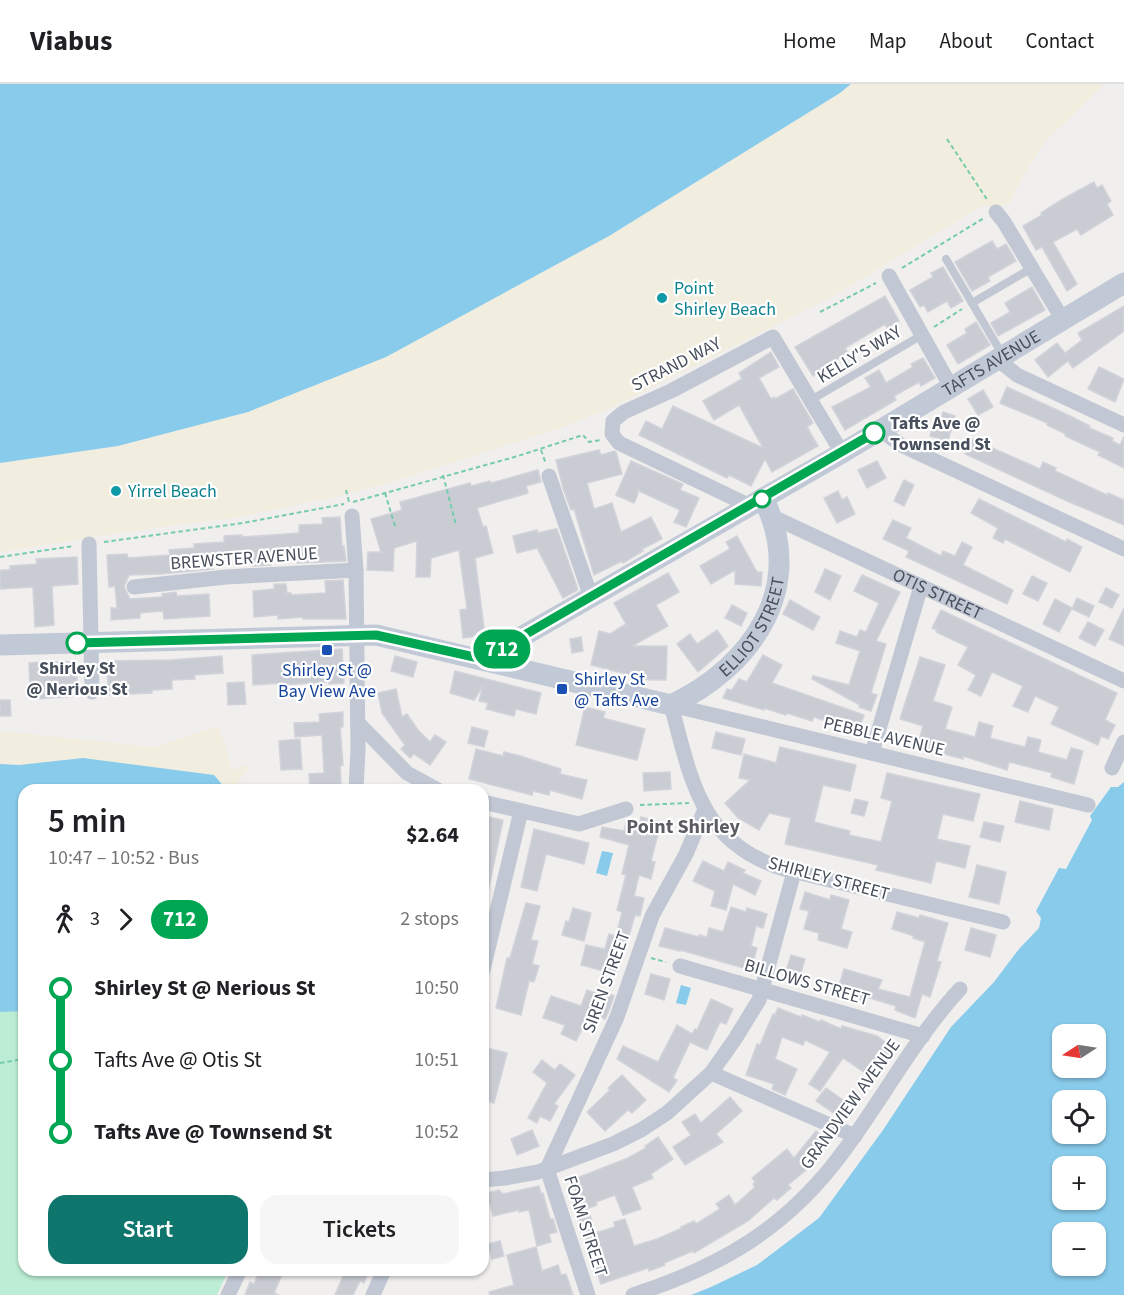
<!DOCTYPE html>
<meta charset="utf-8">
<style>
:root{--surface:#fff;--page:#f6f6f6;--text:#202124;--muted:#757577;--line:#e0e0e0;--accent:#0f766e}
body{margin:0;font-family:"Source Sans 3",sans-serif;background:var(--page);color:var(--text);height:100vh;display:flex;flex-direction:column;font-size:22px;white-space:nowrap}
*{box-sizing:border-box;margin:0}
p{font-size:20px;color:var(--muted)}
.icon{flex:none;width:33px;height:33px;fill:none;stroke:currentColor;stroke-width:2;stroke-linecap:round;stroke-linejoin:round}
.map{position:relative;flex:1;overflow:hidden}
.sheet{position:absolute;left:18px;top:700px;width:471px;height:492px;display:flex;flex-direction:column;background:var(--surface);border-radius:18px;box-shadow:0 2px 4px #0004}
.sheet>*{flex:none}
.badge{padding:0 12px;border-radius:20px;font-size:21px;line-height:39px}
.needle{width:39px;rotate:258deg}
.controls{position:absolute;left:1052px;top:940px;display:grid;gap:12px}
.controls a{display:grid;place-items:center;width:54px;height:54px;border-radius:12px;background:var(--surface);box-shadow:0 2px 4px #0004;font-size:30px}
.map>.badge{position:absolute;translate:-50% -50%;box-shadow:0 0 0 3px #fff}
.legs{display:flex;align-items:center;gap:9px;height:66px;padding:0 30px;font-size:20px}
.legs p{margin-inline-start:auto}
.overview{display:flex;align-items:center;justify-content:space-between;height:102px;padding:0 30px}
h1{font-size:33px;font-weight:600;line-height:45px}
.cta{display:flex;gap:12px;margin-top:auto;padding:12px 30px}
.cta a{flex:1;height:69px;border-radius:18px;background:var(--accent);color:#fff;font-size:24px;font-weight:600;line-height:69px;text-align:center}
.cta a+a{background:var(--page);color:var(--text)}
ul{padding:0 30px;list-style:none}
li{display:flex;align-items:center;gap:21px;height:72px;font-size:22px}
li i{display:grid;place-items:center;width:9px;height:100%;margin:0 8px;background:currentColor}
li i::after{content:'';width:15px;height:15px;margin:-8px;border:4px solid;border-radius:50%;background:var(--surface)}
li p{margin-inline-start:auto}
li:first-child i{background:linear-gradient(#0000 50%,currentColor 0)}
li:last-child i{background:linear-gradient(currentColor 50%,#0000 0)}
header{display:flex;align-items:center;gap:36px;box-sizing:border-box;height:84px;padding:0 30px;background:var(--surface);border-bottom:2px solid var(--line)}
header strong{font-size:28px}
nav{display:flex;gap:33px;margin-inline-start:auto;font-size:21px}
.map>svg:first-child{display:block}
.green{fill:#bceed5}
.sand{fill:#f2eedf}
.water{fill:#89cbeb;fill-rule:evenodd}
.building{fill:#caccd4;stroke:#d2d3da;stroke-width:1.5}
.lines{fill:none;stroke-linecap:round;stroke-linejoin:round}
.path{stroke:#74ccab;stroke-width:2;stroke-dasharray:4.5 3;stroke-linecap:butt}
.lane{stroke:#c1c8d3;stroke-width:8}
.street{stroke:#c1c8d3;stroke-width:15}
.secondary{stroke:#c1c9d7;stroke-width:21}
.line-1-casing{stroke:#fff;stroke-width:14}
.line-1{stroke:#00a651;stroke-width:9}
.culture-dot{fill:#0f9aa8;stroke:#fff;stroke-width:2}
.stop-1-dot{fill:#fff;stroke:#00a651;stroke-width:3}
.transit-dot{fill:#1a4fb4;stroke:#fff;stroke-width:2}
.labels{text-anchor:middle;stroke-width:4.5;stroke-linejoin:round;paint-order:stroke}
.culture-label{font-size:18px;fill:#0d838f;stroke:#fff;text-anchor:start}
.street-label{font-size:18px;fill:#464f5b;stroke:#fff}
.stop-label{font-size:18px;font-weight:bold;fill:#464f5b;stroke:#fff;text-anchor:start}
.transit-label{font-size:18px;fill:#164399;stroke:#fff}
.neighbourhood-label{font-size:20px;font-weight:bold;fill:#5b5d63;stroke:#fff}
</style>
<header>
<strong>Viabus</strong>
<nav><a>Home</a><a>Map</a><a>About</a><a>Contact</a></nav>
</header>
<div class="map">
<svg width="1124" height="1211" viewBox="0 0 1124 1211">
<rect width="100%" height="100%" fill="#f1eeee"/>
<!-- green -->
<path class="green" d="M0 883 24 886V1186L228 1187 217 1211H0Z"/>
<!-- sand -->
<g class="sand">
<path d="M851 0H1104L1045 58 1026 87 1010 118 999 123 982 122 837 210 611 324 563 343 392 398 339 412 234 434 147 445 0 468V379L119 362 248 328 386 273 609 152 840 9Z"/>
<path d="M219 642 232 686 251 680 233 706H227L214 691 83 674 19 681 0 680V647L154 663Z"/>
</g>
<!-- water -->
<g class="water">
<path d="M0 0H851L840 9 609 152 386 273 248 328 118 362 0 379Z"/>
<path d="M83 674 214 691 227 706H24V927L0 928V680L19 681Z"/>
<path d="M1124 698V1211H691L711 1203 757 1181 819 1134 883 1046 951 943 994 898 1019 865 1039 844 1041 834 1036 827 1059 784 1066 785 1092 736 1090 732 1111 703H1118ZM1062 951H1095V984H1062ZM1062 1017H1095V1050H1062ZM1062 1083H1095V1116H1062ZM1062 1149H1095V1182H1062Z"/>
<path d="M602 767 613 769 607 792 596 789Z"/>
<path d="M681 901 691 904 686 921 676 919Z"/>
</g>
<!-- building -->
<g class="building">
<path d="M1094 98 1097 104 1102 101 1111 117 1107 120 1113 131 1081 151 1077 145 1053 158 1077 200 1067 207 1042 163 1036 166 1023 142 1042 131 1041 129 1061 116Z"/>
<path d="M992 157 997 165 1006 160 1016 177 988 193 990 197 972 207 955 178Z"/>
<path d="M943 183 963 217 951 224 947 217 928 228 924 221 920 223 910 206 933 193 931 189Z"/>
<path d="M1032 203 1045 226 998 252 991 239 1010 228 1005 219Z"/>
<path d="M885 212 899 237 887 244 885 240 845 264 848 269 825 282 826 284 813 292 795 263Z"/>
<path d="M1124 222V247L1073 284 1068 277 1048 293 1035 276 1057 259 1065 269 1082 256 1078 249Z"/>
<path d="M976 238 990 261 958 280 947 261 967 249 965 245Z"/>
<path d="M771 268 779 283 759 294 771 315 774 313 775 315 793 305 813 339 807 343 818 362 772 388 765 375 751 402 729 391 727 394 639 351 646 337 662 345 673 322 763 364 739 321 714 336 703 317 742 295 739 289Z"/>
<path d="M923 274 935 294 921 302 919 298 894 312 896 316 845 346 832 323 871 303 865 294 879 286 886 299 913 283 911 280Z"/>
<path d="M1099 283 1124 295 1115 318 1088 305Z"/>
<path d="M1007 303 1070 332 1090 342 1089 344 1113 354 1112 357 1120 361 1124 352V384L1098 371 1100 368 1065 352 1066 350 1047 341V339L1000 319Z"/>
<path d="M983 306 993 323 978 331 968 315Z"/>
<path d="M943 328 955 332 948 357 930 352 935 333 941 335Z"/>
<path d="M972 355 1040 385 1043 378 1056 384 1055 387 1107 411 1108 409 1124 416V441L1067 417 965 370Z"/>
<path d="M599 366 601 371 614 367 616 368 622 390 587 399 594 425 612 419 621 448 651 433 662 455 642 465 643 467 623 479 622 477 594 491 574 425 571 426 563 404 556 376Z"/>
<path d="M631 377 683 400 680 406 699 414 686 443 674 438 680 426 637 406 638 410 634 419 616 411Z"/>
<path d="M877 377 886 394 867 404 858 386Z"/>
<path d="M538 386 541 398 526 402 528 409 477 424 483 443 486 442 493 469 475 474 485 551 463 554 460 526 467 525 459 466 431 474 430 493H416L417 457 394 464 393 487 367 486 368 468H381L371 435 402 426 400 418 470 399 471 402 490 397 491 399Z"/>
<path d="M904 396 914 401 904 422 894 417Z"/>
<path d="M838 407 842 416 847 413 855 430 837 439 824 414Z"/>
<path d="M979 415 1066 458 1067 455 1082 463 1070 488 1005 455 1003 459 993 454 998 444 971 429Z"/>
<path d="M340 433 342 462H344L346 477 297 479 296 473 270 475 271 481 252 482V468L212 471 213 485 161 490 129 491 124 503 130 515 162 513V510L176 508 177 512 209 510 210 532 164 535 163 527 140 529V534L111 536V524H117L115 502 109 503 107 471 127 470 128 474 170 471 169 466 194 464V460L224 458V452L242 451V453L299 449V441L323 440 322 434Z"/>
<path d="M893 436 911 444 906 454 941 472 943 467 955 472 962 458 972 463 963 481 1013 506 1007 520 906 473 909 467 883 455Z"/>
<path d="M555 445H557L578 506 563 514 537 464 517 469 513 452 537 446 538 449Z"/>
<path d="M737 452 757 488H762L761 502 735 500V486L711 500 700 482 730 465 726 458Z"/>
<path d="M77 473 78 500 52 502 54 541 35 543 33 503 0 505V486H10V482L37 480 36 475Z"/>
<path d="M825 485 841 492 830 516 815 508Z"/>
<path d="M668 489 679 508 656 521 668 542 632 562H667L666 596H650L591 581 599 547 610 550 626 540 614 519Z"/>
<path d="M862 491 900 508 876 557 886 560 871 609 877 611 871 627 859 623 860 621 812 595 813 592 849 601 860 567 836 559 840 547 857 553 860 546 866 548 879 519 854 507Z"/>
<path d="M1032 492 1047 499 1038 517 1023 510Z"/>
<path d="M343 496 346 535H303V533L278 535V531L254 533 253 507 274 505V500H286L287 509H291V511L326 509 325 497Z"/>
<path d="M1106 504 1119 511 1112 524 1099 518Z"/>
<path d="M1077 514 1094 522 1089 533 1072 525Z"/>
<path d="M1055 515 1072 524 1059 548 1043 540Z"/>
<path d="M790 516 820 533 813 546 783 530Z"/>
<path d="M732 521 747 529 741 542 725 534Z"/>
<path d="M1124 524V562L1109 555Z"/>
<path d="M941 526 1117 609 1105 636 1115 641 1108 655 1101 652 1098 661 1051 640 1059 623 1035 612 1028 628 1013 622 1023 602 992 588 981 612 968 606 976 591 958 581 968 563 936 548 937 546 932 544Z"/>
<path d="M1088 538 1104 546 1095 562 1079 554Z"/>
<path d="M717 546 728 562 698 588 677 560 690 550 697 560Z"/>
<path d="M581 553 583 567 572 569 570 555Z"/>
<path d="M342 565 344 599 329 600V598L282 601V599L253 601 252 571Z"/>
<path d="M763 571 782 581 772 599 864 631 859 645 841 639 840 642 814 633 812 637 787 629 786 631 764 624V626L723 614 727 605 732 606 739 595 747 598Z"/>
<path d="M222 572 223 589 194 591 195 595 172 596V605L152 606V609L109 611 106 577 171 576Z"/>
<path d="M395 572 417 578 413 593 391 587Z"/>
<path d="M920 573 945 581 933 617 952 623 945 645 975 653 979 638 993 642 990 654 1025 663 1028 653 1041 656 1038 668 1067 676 1071 664 1083 667 1074 700 1051 693 1052 689 1009 678 1007 686 963 672V675L917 663 923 642 900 635Z"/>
<path d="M47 578H76L78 612 35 615 34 603H30L29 579Z"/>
<path d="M455 587 541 609 536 630 516 625 514 632 486 625 488 619 479 617 483 602 474 616 450 609Z"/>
<path d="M244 598 246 620 228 621 227 599Z"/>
<path d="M396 605 402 633 407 630 418 646 430 658 435 651 446 658 430 681 414 670 410 674 401 665 405 661 382 629 378 609Z"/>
<path d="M0 616H10L11 632H0Z"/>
<path d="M585 623 605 628 603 634 645 645 637 676 576 661Z"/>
<path d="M343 628V643H340L343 681 340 682 341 700 332 701 333 706H310L309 690 324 689 322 651 295 653 294 639 320 638 319 630Z"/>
<path d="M472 643 488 647 484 663 468 659Z"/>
<path d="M716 648 745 655 741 671 712 664Z"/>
<path d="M300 655 302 685 281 686 279 657Z"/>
<path d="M780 663 856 681 850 707 823 701 814 738 850 747 849 751 881 758 892 717 881 714 887 689 980 710 973 737 943 730 937 755 970 762 965 784 936 777 931 799 876 786 878 781 785 760 791 734 769 729 759 746 738 734 725 719 750 696 739 694 744 670 776 679Z"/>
<path d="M476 665 503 672 504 668 517 671 561 685 560 690 587 696 582 715 550 706 549 711 533 707 532 711 469 695Z"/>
<path d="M670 688 671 705 644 707 643 689Z"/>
<path d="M855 715 868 718 864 732 851 729Z"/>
<path d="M1020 717 1053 725 1049 746 1015 738Z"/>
<path d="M489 733 503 736 488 808 483 807V760Z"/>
<path d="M641 733 661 738 651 777 655 778 651 795 639 791 634 812 644 814 640 832 635 831 625 865 621 864 615 890 581 881 586 861 605 865 609 850 616 852 622 828 617 826 626 791 622 790 629 761 600 753 602 743 624 747 627 735 640 738Z"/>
<path d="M984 738 1004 742 1000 758 980 753Z"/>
<path d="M534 745 589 759 584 780 546 770 537 807 521 803Z"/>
<path d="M703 777 724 787 728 778 745 786 743 789 761 797 755 811 733 800 726 826 711 822 715 807 693 797Z"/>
<path d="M977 781 1006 788 999 820 969 813Z"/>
<path d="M805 808 830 816 831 811 849 816 841 845 852 848 847 864 818 856 819 849 804 845 809 827 800 825Z"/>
<path d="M526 819 540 822 531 856 538 857 532 880 539 882 534 898 529 897 521 931 496 924 507 874H510Z"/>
<path d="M731 823 746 828 747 824 767 830 763 844 756 842 751 862 757 864 751 886 680 866V867L659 862 665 844 699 853V851L707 853 709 844 723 848Z"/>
<path d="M573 824 591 829 584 857 562 851 566 837 569 838Z"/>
<path d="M897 828 919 834 920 831 948 839 937 877 941 878 930 913 922 910 915 934 895 926 896 922 863 912 862 916 837 909 844 885 882 896 878 905 910 913 925 858 913 854 914 852 892 845Z"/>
<path d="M971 844 996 851 990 873 965 866Z"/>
<path d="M791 871 805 875 798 898 784 894Z"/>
<path d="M651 890 670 895 664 916 645 910Z"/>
<path d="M597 905 614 912 608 929 605 935 590 929 576 957 561 950 565 941 543 934 551 912 581 922 587 906 595 909Z"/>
<path d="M711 915 733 925 726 940 720 938 707 966 690 958 673 994 677 996 669 1008 617 975 623 962 658 978 677 941 692 950 695 945 697 946Z"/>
<path d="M778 924 801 933 802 931 820 938 821 936 841 945 842 942 877 952 893 964 871 993 843 974 820 1007 809 1000 830 968 805 956 803 961 782 953 775 975 797 985 785 1011 772 1005 774 1000 746 991 757 960 760 961 773 930 775 931Z"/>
<path d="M483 963 507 969 494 1019 483 1016Z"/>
<path d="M542 976 555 986 560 980 575 991 554 1020 558 1022 550 1037 540 1032 537 1039 528 1034 547 999 533 988Z"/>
<path d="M622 991 646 1016 632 1029 628 1026 605 1047 587 1028 610 1006 608 1004Z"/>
<path d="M826 1004 853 1023 844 1036 816 1017Z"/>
<path d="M730 1013 742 1027 716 1050 723 1058 685 1081 673 1063 691 1051 682 1038 695 1030 701 1039Z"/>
<path d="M532 1046 539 1062 517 1071 511 1055Z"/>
<path d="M816 1047 827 1056 804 1084 806 1086 788 1101 791 1104 777 1116 774 1114 748 1137 694 1169 693 1167 664 1179 665 1181 649 1187 648 1184 601 1200 579 1134 590 1131 595 1149 615 1143 614 1138 625 1135 634 1162 657 1155 682 1144 681 1143 694 1137 696 1140 720 1125 716 1120 729 1111 735 1121 755 1103 753 1100 755 1098 752 1094 787 1065 794 1074Z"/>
<path d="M658 1053 673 1075 651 1090 653 1094 632 1103 641 1125 623 1131 615 1111 596 1118 597 1121 583 1126 572 1096 628 1074 646 1064 645 1062Z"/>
<path d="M539 1102 541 1110 543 1109 550 1135H553L557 1148 549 1150 551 1158 537 1162 529 1126 519 1128V1126L493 1132 487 1109 499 1106 503 1110Z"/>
<path d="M500 1157 504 1172 492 1175 488 1160Z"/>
<path d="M536 1163 542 1187 558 1181 561 1191 566 1190 573 1211H490L489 1208 514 1201 507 1171Z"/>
<path d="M260 1186H284L274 1209 279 1211H245L250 1198 254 1200Z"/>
<path d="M335 1186H369L364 1199 360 1197 353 1211H335L344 1190Z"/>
</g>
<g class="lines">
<!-- path -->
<g class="path">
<path d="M947 55 988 117"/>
<path d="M902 184 984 134"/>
<path d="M820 228 876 199"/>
<path d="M934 243 962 225"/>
<path d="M541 366 546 380"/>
<path d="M443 391 456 441"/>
<path d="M346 406 349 418"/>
<path d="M385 409 395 442"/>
<path d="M353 418 518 372 583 351 589 358 601 356"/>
<path d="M104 458 243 439 344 420"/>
<path d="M0 473 74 462"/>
<path d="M640 721 689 719"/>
<path d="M651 874 666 878"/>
<path d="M0 979 24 975"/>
</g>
<!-- lane -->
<g class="lane">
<path d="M946 175 1002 270"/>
<path d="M972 219 1032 184"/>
<path d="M811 316 922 251"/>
</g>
<!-- street -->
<g class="street">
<path d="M996 128 1004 138 1063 236"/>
<path d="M889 192 951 303"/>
<path d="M997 275 1017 291 1124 341"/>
<path d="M880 346 901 361 1124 465"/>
<path d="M549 392 591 513"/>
<path d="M750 422 619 359 612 350 613 337 624 328 671 307 773 253 842 369"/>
<path d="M352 432 356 486 358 666 356 706"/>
<path id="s1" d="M771 432 1124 597"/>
<path d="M89 460 92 608"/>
<path d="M134 503 226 493 356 486"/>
<path d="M358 639 407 689 438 706"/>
<path d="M872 669 921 502"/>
<path d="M1112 684 1124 658"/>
<path d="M483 718 579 740 626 725"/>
<path d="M1003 838 784 785C700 759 691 695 671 621L1088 721"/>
<path d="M680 882 923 952"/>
<path d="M483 886 521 727"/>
<path d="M711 989 855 1052"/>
<path d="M483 1096 505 1094 538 1088 613 1060 641 1046 667 1029 711 989 735 955 759 916 794 788"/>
<path d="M228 1211 240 1186"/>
<path d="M373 1211 384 1186"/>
<path d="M588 1211 547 1085 617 933 652 832 686 770 705 725"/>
<path d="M633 1211C722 1182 787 1144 843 1068 883 1014 915 954 960 905"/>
</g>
<!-- secondary -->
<g class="secondary">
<path id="s2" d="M0 561 376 551 671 621C752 583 808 503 763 414"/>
<path id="s3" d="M483 575 842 369 1124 199"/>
</g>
</g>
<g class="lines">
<!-- line-1 casing -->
<g class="line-1-casing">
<path id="line-1" d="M77 559 376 551 483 575 874 349"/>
</g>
<!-- line-1 -->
<use href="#line-1" class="line-1"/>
</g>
<!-- markers -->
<g class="culture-dot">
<circle cx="662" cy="214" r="6"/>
<circle cx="116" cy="407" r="6"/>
</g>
<g class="stop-1-dot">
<circle cx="874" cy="349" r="10"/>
<circle cx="762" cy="415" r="8"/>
<circle cx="77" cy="559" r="10"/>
</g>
<g class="transit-dot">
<rect x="321" y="560" width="12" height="12" rx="3"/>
<rect x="556" y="599" width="12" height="12" rx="3"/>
</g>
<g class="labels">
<!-- culture labels -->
<g class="culture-label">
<text x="674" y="210">Point<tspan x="674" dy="21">Shirley Beach</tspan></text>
<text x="128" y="413">Yirrel Beach</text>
</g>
<!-- street labels -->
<g class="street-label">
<text transform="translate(859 270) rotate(-31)" y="6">KELLY'S WAY</text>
<text dy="6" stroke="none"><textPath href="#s3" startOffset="588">TAFTS AVENUE</textPath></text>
<text transform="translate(676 280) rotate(-27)" y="6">STRAND WAY</text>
<text transform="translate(244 474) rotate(-4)" y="6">BREWSTER AVENUE</text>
<text dy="6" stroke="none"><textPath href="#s1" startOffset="184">OTIS STREET</textPath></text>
<text dy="6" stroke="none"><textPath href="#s2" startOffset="796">ELLIOT STREET</textPath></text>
<text transform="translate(884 652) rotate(13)" y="6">PEBBLE AVENUE</text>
<text transform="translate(829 794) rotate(15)" y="6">SHIRLEY STREET</text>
<text transform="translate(606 898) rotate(-70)" y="6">SIREN STREET</text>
<text transform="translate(807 898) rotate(16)" y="6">BILLOWS STREET</text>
<text transform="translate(850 1020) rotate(-54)" y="6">GRANDVIEW AVENUE</text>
<text transform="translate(586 1142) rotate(72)" y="6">FOAM STREET</text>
</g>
<!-- stop labels -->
<g class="stop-label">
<text x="890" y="345">Tafts Ave @<tspan x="890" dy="21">Townsend St</tspan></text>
<text x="77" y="590" text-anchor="middle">Shirley St<tspan x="77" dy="21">@ Nerious St</tspan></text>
</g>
<!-- transit labels -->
<g class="transit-label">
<text x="327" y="592">Shirley St @<tspan x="327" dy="21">Bay View Ave</tspan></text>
<text x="574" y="601" text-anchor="start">Shirley St<tspan x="574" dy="21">@ Tafts Ave</tspan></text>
</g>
<!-- neighbourhood labels -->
<g class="neighbourhood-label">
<text x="683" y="749">Point Shirley</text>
</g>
</g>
</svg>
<div class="controls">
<a><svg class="needle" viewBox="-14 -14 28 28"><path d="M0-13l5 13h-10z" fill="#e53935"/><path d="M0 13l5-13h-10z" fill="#757577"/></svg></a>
<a><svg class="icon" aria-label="locate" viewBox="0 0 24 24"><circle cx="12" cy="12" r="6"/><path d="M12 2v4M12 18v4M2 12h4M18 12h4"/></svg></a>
<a>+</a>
<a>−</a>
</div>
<b class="badge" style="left:502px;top:565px;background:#00a651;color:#fff">712</b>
<section class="sheet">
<div class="overview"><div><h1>5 min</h1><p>10:47 – 10:52 · Bus</p></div><b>$2.64</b></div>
<div class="legs"><svg class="icon" aria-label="walk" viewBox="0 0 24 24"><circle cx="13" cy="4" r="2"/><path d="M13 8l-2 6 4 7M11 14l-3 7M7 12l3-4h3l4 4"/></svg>3<svg class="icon" aria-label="forward" viewBox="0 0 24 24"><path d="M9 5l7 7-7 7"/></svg><b class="badge" style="background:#00a651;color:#fff">712</b><p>2 stops</p></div>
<ul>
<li><i style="color:#00a651"></i><b>Shirley St @ Nerious St</b><p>10:50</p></li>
<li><i style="color:#00a651"></i><span>Tafts Ave @ Otis St</span><p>10:51</p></li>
<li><i style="color:#00a651"></i><b>Tafts Ave @ Townsend St</b><p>10:52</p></li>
</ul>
<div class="cta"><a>Start</a><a>Tickets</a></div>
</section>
</div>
